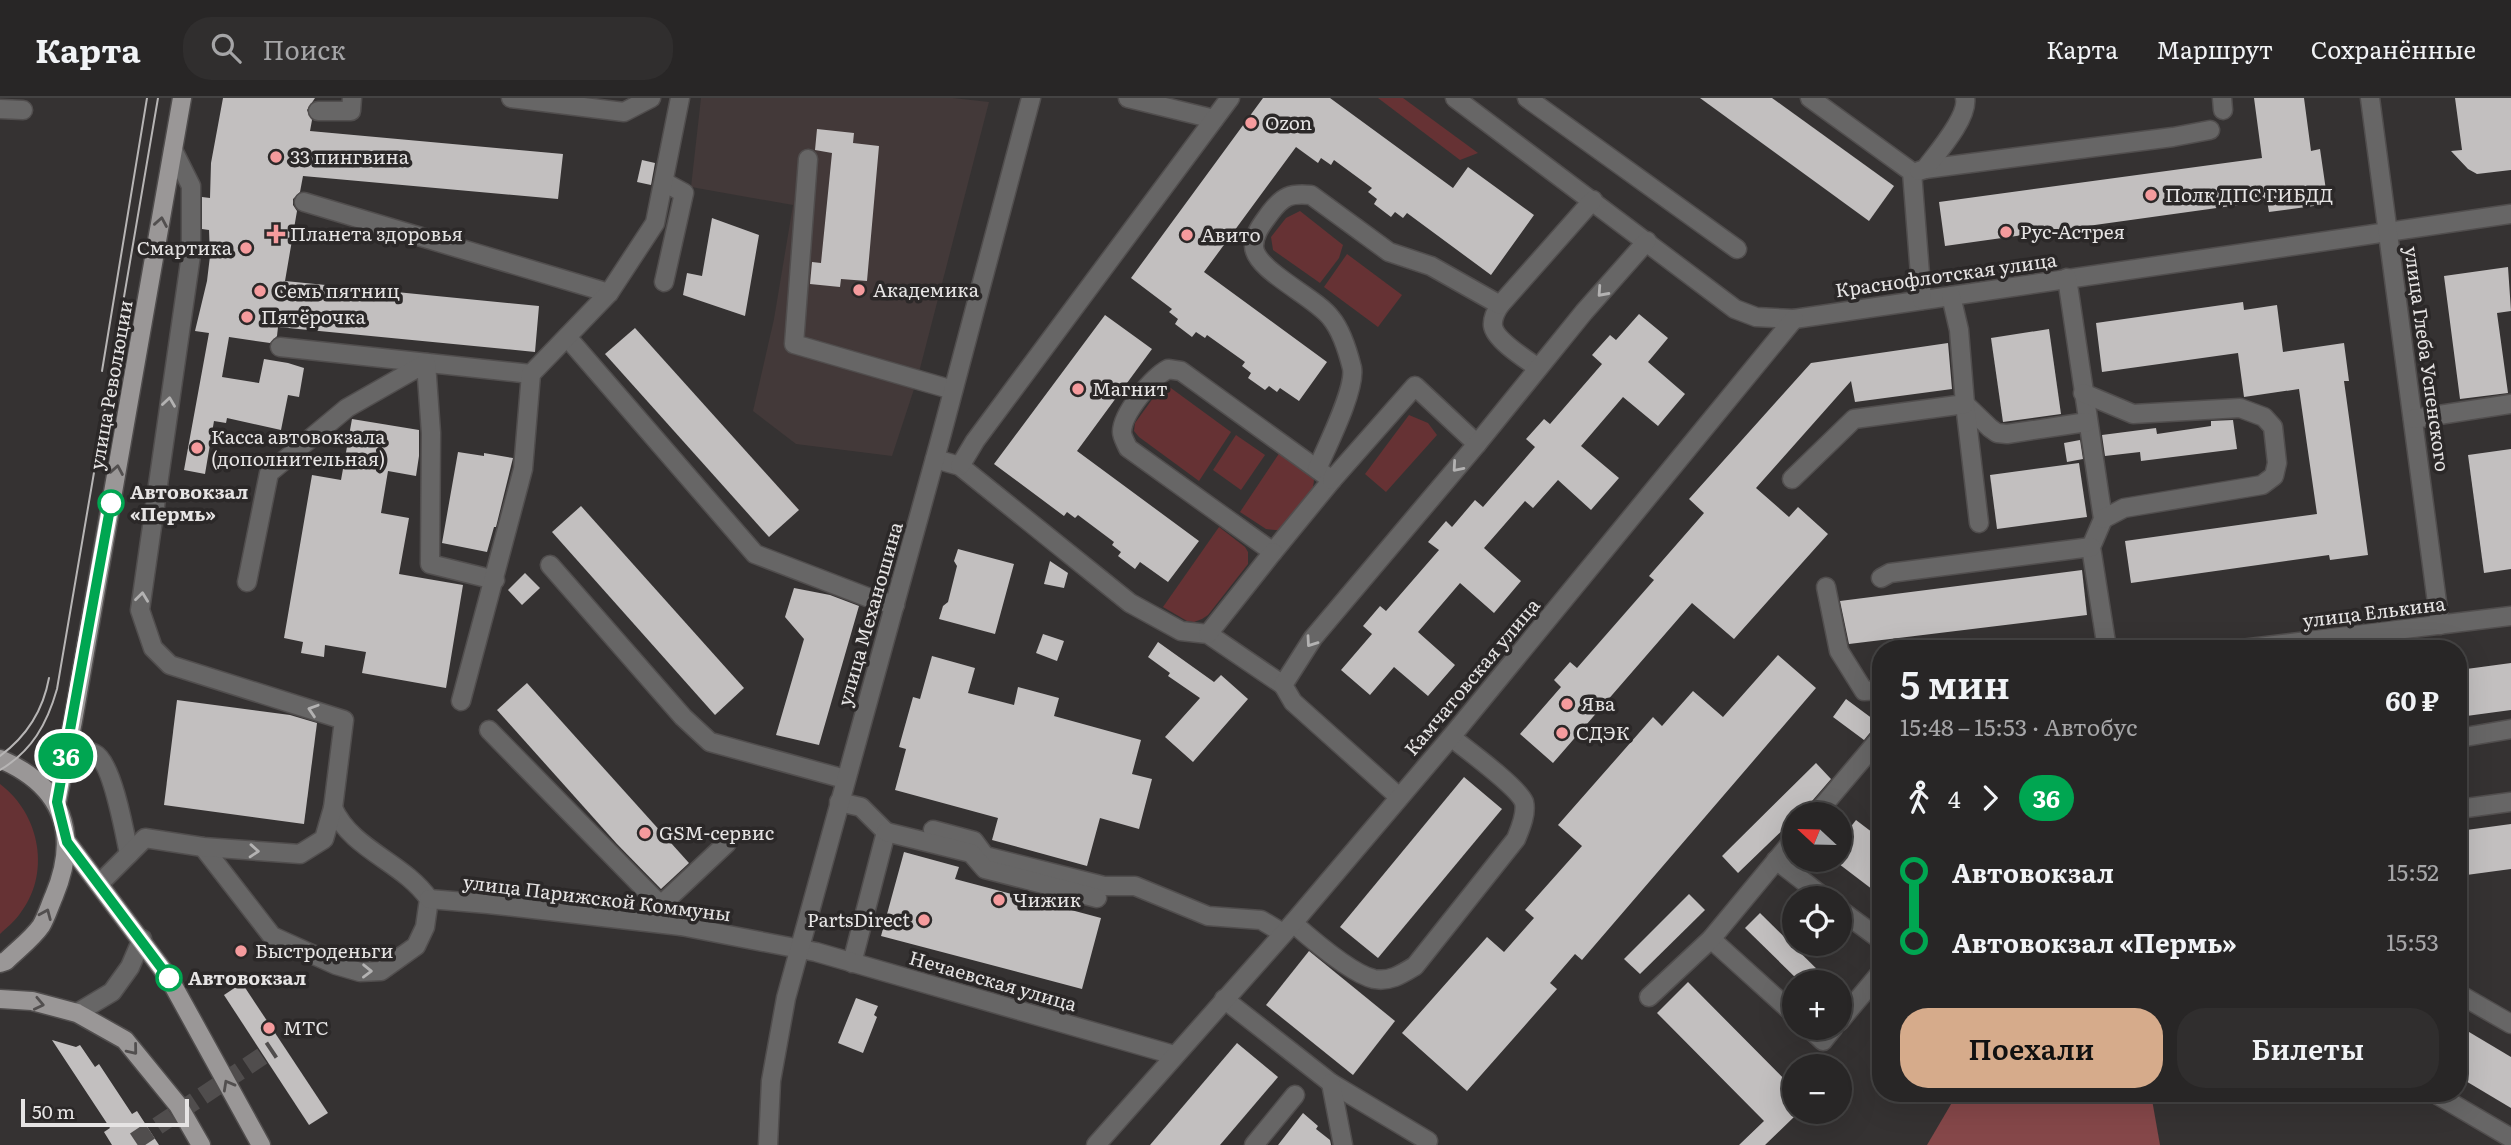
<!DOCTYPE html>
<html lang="ru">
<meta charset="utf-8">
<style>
:root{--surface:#282626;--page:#302e2e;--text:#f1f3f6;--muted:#a5a5a7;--line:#444343;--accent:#d6ab8b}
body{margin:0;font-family:Literata,serif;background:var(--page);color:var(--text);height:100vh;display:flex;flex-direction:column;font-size:26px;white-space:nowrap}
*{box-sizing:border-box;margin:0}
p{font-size:23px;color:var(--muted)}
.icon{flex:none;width:38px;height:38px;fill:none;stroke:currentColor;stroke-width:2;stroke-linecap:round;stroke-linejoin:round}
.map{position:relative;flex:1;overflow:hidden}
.drawer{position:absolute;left:1872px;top:542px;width:595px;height:462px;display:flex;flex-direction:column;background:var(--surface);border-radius:28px;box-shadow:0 7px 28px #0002,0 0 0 2px var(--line)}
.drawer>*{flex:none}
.badge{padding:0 14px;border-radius:23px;font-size:24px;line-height:46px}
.needle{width:46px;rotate:292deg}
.fabs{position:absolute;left:1782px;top:704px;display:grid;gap:14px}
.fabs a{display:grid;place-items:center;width:70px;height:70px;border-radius:50%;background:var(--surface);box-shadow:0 7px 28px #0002,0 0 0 2px var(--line);font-size:35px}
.scale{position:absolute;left:21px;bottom:18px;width:168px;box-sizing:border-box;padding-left:7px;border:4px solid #e6e4e4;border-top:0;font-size:19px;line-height:24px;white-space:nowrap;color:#e6e4e4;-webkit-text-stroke:5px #2b2828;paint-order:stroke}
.map>.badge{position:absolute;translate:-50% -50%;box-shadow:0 0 0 4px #fff}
.legs{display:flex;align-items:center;gap:10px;height:77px;padding:0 28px;font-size:23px}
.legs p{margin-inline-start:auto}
.head{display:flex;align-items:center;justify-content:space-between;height:119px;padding:0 28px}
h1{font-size:38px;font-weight:600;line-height:52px}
.primary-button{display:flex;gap:14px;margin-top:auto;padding:14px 28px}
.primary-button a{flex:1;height:80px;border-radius:28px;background:var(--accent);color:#111;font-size:28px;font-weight:600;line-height:80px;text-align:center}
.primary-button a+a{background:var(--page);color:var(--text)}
ul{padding:0 28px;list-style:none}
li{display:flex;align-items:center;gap:24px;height:70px;font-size:26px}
li i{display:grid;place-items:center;width:10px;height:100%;margin:0 9px;background:currentColor}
li i::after{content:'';width:18px;height:18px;margin:-9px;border:5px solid;border-radius:50%;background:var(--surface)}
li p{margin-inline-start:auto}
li:first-child i{background:linear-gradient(#0000 50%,currentColor 0)}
li:last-child i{background:linear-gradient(currentColor 50%,#0000 0)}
header{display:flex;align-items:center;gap:42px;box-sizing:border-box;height:98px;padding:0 35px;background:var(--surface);border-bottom:2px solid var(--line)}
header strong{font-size:33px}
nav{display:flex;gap:38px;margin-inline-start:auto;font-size:24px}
.search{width:490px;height:63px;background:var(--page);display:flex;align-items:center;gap:18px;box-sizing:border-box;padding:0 24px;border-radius:28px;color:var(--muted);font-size:26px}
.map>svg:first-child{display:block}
.built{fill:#433939}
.green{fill:#663234}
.forest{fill:#854749}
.building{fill:#c2bfbf}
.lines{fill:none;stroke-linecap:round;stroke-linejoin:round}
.minor-tunnel{stroke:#504d4d;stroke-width:18;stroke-dasharray:18 9;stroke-linecap:butt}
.minor-casing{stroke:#514e4e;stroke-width:21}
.major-casing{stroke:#514e4e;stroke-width:21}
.minor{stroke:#676666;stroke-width:18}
.major{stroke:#9a9797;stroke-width:18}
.tram{stroke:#b7b5b5;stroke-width:2}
.oneway{stroke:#524f4f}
.oneway2{stroke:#b3b2b2}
.line-1-casing{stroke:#fff;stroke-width:16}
.line-1{stroke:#00a651;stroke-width:10}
.poi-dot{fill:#f59b9d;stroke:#2b2828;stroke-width:2.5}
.stop-1-dot{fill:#fff;stroke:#00a651;stroke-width:3.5}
.labels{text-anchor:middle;stroke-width:7;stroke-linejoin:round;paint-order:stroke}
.poi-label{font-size:19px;fill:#e6e4e4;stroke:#2b2828;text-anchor:start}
.street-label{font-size:19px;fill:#e6e4e4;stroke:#2b2828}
.stop-label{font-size:19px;font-weight:bold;fill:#e6e4e4;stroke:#2b2828;text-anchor:start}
</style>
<header>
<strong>Карта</strong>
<div class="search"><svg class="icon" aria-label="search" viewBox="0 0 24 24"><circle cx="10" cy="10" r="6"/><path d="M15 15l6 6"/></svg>Поиск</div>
<nav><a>Карта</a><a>Маршрут</a><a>Сохранённые</a></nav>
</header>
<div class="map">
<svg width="2511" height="1047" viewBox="0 0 2511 1047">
<rect width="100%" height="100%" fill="#353232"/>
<!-- built -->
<path class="built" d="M701 0H953L989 4 917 282 892 358 796 346 753 313 774 221 793 107 691 89Z"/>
<!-- green -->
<g class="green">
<path d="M1378 0H1403L1478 55 1460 62Z"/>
<path d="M1300 113 1343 147 1339 160 1320 185 1273 152 1271 139 1286 120Z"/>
<path d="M1347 156 1402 197 1378 229 1324 189Z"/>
<path d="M1164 285 1231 334 1199 383 1139 339 1134 333 1135 325Z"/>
<path d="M1409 317 1428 325 1437 337 1386 394 1365 376Z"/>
<path d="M1236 337 1265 357 1241 392 1213 372Z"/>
<path d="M1280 354 1314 378C1315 400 1297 416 1285 433L1266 431 1240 414Z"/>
<path d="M1219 429 1245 449 1248 454V466L1208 517 1202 521 1194 524 1187 523 1163 509Z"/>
<path d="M0 686C40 716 52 776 19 817 14 824 6 830 0 836Z"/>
</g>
<!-- forest -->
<path class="forest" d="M1957 996H2151L2160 1047H1927Z"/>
<!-- building -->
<g class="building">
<path d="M223 0H315L307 12 312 22 310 33 563 56 558 101 303 78 300 94 293 101V107L297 113 285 183 539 208 535 254 278 229 277 238 270 245 229 239 222 279 259 285 264 261 288 265 304 270 299 299 288 297 281 332 227 320 226 325 214 323 205 376 184 372 209 235 195 233 207 183 210 158 209 132 202 131V99L210 100 211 65Z"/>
<path d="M1263 0H1330L1453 90 1468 69 1534 117 1491 177 1407 115 1403 120 1395 114 1391 119 1374 106 1377 101 1368 94 1372 90 1334 62 1331 67 1321 60 1318 65 1296 49 1204 174 1327 264 1299 303 1280 290 1277 294 1269 288 1265 292 1248 280 1251 275 1242 268 1245 264 1207 237 1205 240 1196 234 1192 239 1175 226 1178 221 1169 214 1172 211 1131 180Z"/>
<path d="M1700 0H1772L1894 88 1869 123Z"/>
<path d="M2254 0H2304L2311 53 2320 51 2328 106 2269 114 2267 103 1945 148 1939 104 2262 60Z"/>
<path d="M2455 0H2511V72L2477 76 2468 71 2451 53 2462 52Z"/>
<path d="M817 31 854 35 853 45 879 48 867 183 841 181 840 189 810 186 812 164 821 165 832 55 815 52Z"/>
<path d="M642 62 655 65 651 87 637 84Z"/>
<path d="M712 120 759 137 745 218 683 197 687 175 702 178Z"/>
<path d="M2508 169 2511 213 2497 215 2508 295 2460 301 2444 178Z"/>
<path d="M2243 204 2244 212 2277 207 2283 254 2344 245 2349 283H2344L2368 457 2330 462 2329 457 2131 485 2125 443 2317 416 2299 291 2244 299 2238 255 2102 274 2096 225Z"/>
<path d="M1639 216 1668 240 1648 264 1685 296 1658 328 1623 299 1581 348 1619 380 1591 412 1558 382 1533 410 1525 403 1484 450 1521 483 1494 515 1460 485 1418 534 1455 567 1428 598 1394 569 1370 597 1341 572 1372 536 1363 528 1380 508 1386 513 1439 452 1428 444 1446 423 1452 429 1475 402 1483 409 1535 349 1526 341 1544 321 1550 326 1602 266 1592 257 1610 237 1616 242Z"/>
<path d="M1105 217 1152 251 1077 353 1199 443 1168 484 1140 464 1135 471 1118 458 1121 454 1112 447 1114 444 1078 417 1075 420 1067 414 1064 418 994 366Z"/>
<path d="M635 230 799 412 769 439 605 256Z"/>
<path d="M2049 231 2061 316 2003 324 1991 240Z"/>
<path d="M1948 245 1952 291 1855 304 1851 283 1756 390 1789 419 1798 409 1828 436 1734 541 1692 505 1553 665 1520 636 1561 589 1554 582 1570 564 1577 570 1654 482 1649 478 1704 415 1689 401 1811 265Z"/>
<path d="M352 321 419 332V358L416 378 388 373 381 415 409 420 399 476 463 487 446 590 362 575 366 554 325 547 324 559 301 555 303 544 284 540 312 377 341 382Z"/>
<path d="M2233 322 2237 351 2141 363 2140 354 2105 358 2102 337 2156 330 2157 336 2211 328V323Z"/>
<path d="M2080 342 2083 361 2067 364 2064 345Z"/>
<path d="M2511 351V471L2484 475 2468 357Z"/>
<path d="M458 354 484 358V355L513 360 496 429H494L487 454 442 445Z"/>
<path d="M2079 365 2087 419 1997 431 1990 377Z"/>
<path d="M581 408 744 590 715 617 552 434Z"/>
<path d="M958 451 1014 466 995 536 939 521 943 508 948 504 957 468 954 463Z"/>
<path d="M1050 463 1068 475 1064 490 1044 486Z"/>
<path d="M2082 472 2087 517 1849 546 1840 503Z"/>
<path d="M525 475 540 490 522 507 508 492Z"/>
<path d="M794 490 830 497 859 508 819 647 776 637 804 541 785 519Z"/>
<path d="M1043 536 1064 543 1057 563 1036 555Z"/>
<path d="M1158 544 1214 584 1221 577 1248 601 1193 664 1165 639 1200 600 1168 578 1170 575 1148 559Z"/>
<path d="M1778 557 1816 590 1582 862 1575 856 1550 885 1557 891 1467 993 1402 935 1487 839 1504 854 1534 820 1525 812 1582 748 1558 727 1653 619 1662 628 1693 593 1723 619Z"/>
<path d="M932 558 975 570 968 595 1014 607 1018 589 1059 600 1054 618 1141 642 1132 676 1152 681 1139 731 1100 720 1087 768 992 742 998 720 895 692 906 651 899 649 913 599 920 601Z"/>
<path d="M2511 565V612L2459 619V572Z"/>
<path d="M527 585 689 765 661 791 617 746 497 612Z"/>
<path d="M1846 601 1881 627 1873 631 1864 642 1833 619Z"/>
<path d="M177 602 290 617 317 625 304 726 164 707Z"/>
<path d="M1816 665 1831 681 1812 703 1799 716H1794V721L1738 775 1722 758Z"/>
<path d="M1464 679 1502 711 1378 860 1340 829Z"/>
<path d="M1856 722 1881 741V798L1839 766V744Z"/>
<path d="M2511 726V771L2459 778V733Z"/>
<path d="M904 754 959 769 955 781 1101 820 1082 891 881 838Z"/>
<path d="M1689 796 1705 812 1640 876 1624 861Z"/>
<path d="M1760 815 1830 884H1800L1745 830Z"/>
<path d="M1309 853 1395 923 1353 977 1266 907Z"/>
<path d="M1688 884 1794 991V1019L1765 1047H1739L1764 1023 1657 915Z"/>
<path d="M242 885 328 1015 309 1027 224 897Z"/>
<path d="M856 900 878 908 874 917 877 919 863 955 838 945Z"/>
<path d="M2459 928 2511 959V1010L2459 979Z"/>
<path d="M52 942 76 949 80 947 95 969 99 966 132 1016 137 1013 159 1047H112L104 1034 110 1030Z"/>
<path d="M1237 945 1278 979 1220 1047H1150Z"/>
<path d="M1303 1015 1318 1028 1316 1031 1330 1042 1331 1047H1278Z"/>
</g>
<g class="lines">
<!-- minor-tunnel -->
<path class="minor-tunnel" d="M135 1043 273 951"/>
<!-- minor casing -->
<g class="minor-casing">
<g id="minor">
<path d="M511 0 624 14 651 0"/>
<path d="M1128 0 1214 21"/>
<path d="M1455 0 1735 211 1756 219 1794 221 2511 116"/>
<path d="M1527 0 1737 151"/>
<path d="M1810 0 1912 74 1922 202"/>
<path d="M2222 0 2223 12"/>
<path d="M2370 0 2440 527"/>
<path d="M0 11 23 12"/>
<path d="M318 13H351L352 0"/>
<path d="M808 61 794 246 953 292"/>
<path d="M1925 71 2173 39 2210 32"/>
<path d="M1919 73 1925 71C1937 55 1969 19 1965 0"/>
<path d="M304 104 609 195"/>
<path d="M2067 180 2103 421 2091 449 2107 551"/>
<path d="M664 184 684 95 664 84"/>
<path d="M1500 207C1496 213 1492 220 1493 228 1495 242 1527 262 1538 270"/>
<path d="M567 239 755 456 867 499 895 507"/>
<path d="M280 249 531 276"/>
<path d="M1168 271 1181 273 1332 382 1273 454 1128 350C1126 345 1122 339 1122 334 1122 315 1153 279 1168 271Z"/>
<path d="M2083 295 2133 316 2240 310 2264 319 2273 329 2277 365 2274 378 2262 387 2124 410 2103 421"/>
<path d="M1965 306 1990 330 1997 335 2007 336 2087 324"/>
<path d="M1965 306 1979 425"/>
<path d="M2413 321 2511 306"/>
<path d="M935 361 960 368 1130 505 1181 533 1208 536 1283 587"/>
<path d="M960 368 975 343 1230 0"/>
<path d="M1317 371C1327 348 1356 291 1352 270 1348 254 1341 232 1331 220 1316 199 1254 172 1254 148 1254 135 1263 125 1270 115 1283 98 1290 95 1311 97L1389 154 1431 168 1500 207 1593 102"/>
<path d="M1792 381 1854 321 1965 306 1959 232 1951 198"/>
<path d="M1332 382 1415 288 1477 346"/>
<path d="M550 467 683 619 710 644 845 681"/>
<path d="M1881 480 1890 475 2091 449"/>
<path d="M247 484 269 375 347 310 426 265 431 335 430 466 495 482"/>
<path d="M1826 489 1839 553 1864 593 1881 592"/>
<path d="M1208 536 1273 454"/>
<path d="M2242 551 2511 518"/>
<path d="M461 603 523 371 531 276 609 195 655 125 680 0"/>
<path d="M489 632 681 828"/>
<path d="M2459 640 2511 631"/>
<path d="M68 649C76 651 87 652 95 656 112 664 125 736 129 756"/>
<path d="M1399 699 1293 604 1283 587 1313 540 1477 346 1584 214 1647 143"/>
<path d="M839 704 861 709 886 734 852 865"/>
<path d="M2459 711 2511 704"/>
<path d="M1816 716 1881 639"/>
<path d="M933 732 974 743 985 758 1104 788H1135L1208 818 1261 822 1283 835"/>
<path d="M886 734 971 755 985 771 1097 800"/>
<path d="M203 749 272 838 336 867 360 874 381 873 416 848 425 829 429 801C403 764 352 752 333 710"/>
<path d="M1776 762 1825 800"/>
<path d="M100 785 145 740 203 749 300 756 324 741 333 710 344 622 170 567 153 550 140 512 191 157V88L173 52"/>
<path d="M429 801 488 806 681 828 816 854 1174 957"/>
<path d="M661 807 727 745"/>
<path d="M1839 811 1881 842"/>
<path d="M1293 825C1310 840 1352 876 1374 881 1390 884 1402 876 1415 868L1516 741C1520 731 1527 716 1524 704 1518 689 1466 651 1451 639"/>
<path d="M1711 841 1794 916"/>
<path d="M2459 896 2511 926"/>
<path d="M1649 899 1711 841 1794 741"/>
<path d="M1224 901 1331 985 1428 1043"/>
<path d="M77 915 112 894 130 869 142 841"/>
<path d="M1839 924 1881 874"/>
<path d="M1808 929 1823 943 1834 929"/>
<path d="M1331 985 1343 1047"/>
<path d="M2436 996 2511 1040"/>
<path d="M768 1047 771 983 786 900 942 335 1031 0"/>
<path d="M1096 1047 1293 825 1451 639 1794 221"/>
<path d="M1254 1047 1295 997"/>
</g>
</g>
<!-- major casing -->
<g class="major-casing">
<g id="major">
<path d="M0 661C63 688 80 736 54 798 50 807 46 820 41 828 32 841 17 852 6 863L0 865"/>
<path d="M57 704 73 623 182 0"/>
<path d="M67 744 169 880 261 1047"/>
<path d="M0 901 32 903 77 915 125 942 178 1007 201 1047"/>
</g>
</g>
<!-- minor -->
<use href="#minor" class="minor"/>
<!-- major -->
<use href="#major" class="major"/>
<!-- tram -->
<g class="tram">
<path d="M102 273 147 0"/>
<path d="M0 658C27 638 43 613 49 580"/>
<path d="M0 672C32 653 47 626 57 591L158 0"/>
</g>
</g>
<!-- one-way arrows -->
<defs><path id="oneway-chevron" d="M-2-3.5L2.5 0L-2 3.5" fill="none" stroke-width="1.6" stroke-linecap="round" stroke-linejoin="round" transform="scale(1.75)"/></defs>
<g class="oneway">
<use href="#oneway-chevron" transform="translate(161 124) rotate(-80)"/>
<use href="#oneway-chevron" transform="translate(117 372) rotate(-80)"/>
<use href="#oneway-chevron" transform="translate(46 816) rotate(-67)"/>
<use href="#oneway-chevron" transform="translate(39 906) rotate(12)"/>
<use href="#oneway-chevron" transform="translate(133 952) rotate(51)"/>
<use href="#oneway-chevron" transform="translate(228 987) rotate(-119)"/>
</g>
<g class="oneway2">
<use href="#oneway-chevron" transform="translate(1602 194) rotate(132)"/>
<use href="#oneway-chevron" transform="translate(169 304) rotate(-82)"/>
<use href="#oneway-chevron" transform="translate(1457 369) rotate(131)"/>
<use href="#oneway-chevron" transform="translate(142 499) rotate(-83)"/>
<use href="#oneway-chevron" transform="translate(1311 544) rotate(125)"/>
<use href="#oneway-chevron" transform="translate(313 612) rotate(-162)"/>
<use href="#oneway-chevron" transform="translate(254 753) rotate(4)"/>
<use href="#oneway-chevron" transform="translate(367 873) rotate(1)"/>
</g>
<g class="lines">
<!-- line-1 casing -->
<g class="line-1-casing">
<path id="line-1" d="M111 405 57 704 67 744 169 880"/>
</g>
<!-- line-1 -->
<use href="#line-1" class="line-1"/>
</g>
<!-- markers -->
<g class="poi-dot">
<circle cx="1251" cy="25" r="7"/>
<circle cx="276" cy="59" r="7"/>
<circle cx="2151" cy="97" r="7"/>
<circle cx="2006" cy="134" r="7"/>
<path d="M272.5 125.5h7v7h7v7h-7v7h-7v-7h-7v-7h7z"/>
<circle cx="1187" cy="137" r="7"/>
<circle cx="246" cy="150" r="7"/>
<circle cx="859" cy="192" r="7"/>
<circle cx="260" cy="193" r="7"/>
<circle cx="247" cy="219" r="7"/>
<circle cx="1078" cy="291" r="7"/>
<circle cx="197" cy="350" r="7"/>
<circle cx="1567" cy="606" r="7"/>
<circle cx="1562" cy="635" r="7"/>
<circle cx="645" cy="735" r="7"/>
<circle cx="999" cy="802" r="7"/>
<circle cx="924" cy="822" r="7"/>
<circle cx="241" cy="853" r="7"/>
<circle cx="269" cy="930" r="7"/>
</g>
<g class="stop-1-dot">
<circle cx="111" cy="405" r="12"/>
<circle cx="169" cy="880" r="12"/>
</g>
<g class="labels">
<!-- poi labels -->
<g class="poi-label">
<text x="1265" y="32">Ozon</text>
<text x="290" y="66">33 пингвина</text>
<text x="2165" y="104">Полк ДПС ГИБДД</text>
<text x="2020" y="141">Рус-Астрея</text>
<text x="290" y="143">Планета здоровья</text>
<text x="1201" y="144">Авито</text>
<text x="232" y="157" text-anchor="end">Смартика</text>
<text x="873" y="199">Академика</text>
<text x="274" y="200">Семь пятниц</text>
<text x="261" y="226">Пятёрочка</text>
<text x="1092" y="298">Магнит</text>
<text x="211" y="346">Касса автовокзала<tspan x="211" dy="22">(дополнительная)</tspan></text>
<text x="1581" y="613">Ява</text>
<text x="1576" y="642">СДЭК</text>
<text x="659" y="742">GSM-сервис</text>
<text x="1013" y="809">Чижик</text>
<text x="910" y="829" text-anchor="end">PartsDirect</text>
<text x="255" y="860">Быстроденьги</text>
<text x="283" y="937">МТС</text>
</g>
<!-- street labels -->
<g class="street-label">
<text transform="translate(1946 177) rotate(-8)" y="7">Краснофлотская улица</text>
<text transform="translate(2427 261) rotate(82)" y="7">улица Глеба Успенского</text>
<text transform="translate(111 287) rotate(-80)" y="7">улица Революции</text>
<text transform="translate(2374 514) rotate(-7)" y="7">улица Елькина</text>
<text transform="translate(870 516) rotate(-74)" y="7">улица Механошина</text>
<text transform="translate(1472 579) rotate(-50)" y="7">Камчатовская улица</text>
<text transform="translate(597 800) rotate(7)" y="7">улица Парижской Коммуны</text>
<text transform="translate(993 883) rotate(16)" y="7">Нечаевская улица</text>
</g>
<!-- stop labels -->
<g class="stop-label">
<text x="130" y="401">Автовокзал<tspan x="130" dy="22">«Пермь»</tspan></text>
<text x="188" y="887">Автовокзал</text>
</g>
</g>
</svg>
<div class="fabs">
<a><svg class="needle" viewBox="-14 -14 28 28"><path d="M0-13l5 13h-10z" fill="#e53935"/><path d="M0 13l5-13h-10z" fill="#a5a5a7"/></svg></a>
<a><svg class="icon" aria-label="locate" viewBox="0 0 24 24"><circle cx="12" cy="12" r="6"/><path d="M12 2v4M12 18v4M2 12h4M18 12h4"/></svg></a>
<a>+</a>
<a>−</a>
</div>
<div class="scale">50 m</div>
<b class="badge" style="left:66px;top:658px;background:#00a651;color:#fff">36</b>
<section class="drawer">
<div class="head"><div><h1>5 мин</h1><p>15:48 – 15:53 · Автобус</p></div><b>60 ₽</b></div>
<div class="legs"><svg class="icon" aria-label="walk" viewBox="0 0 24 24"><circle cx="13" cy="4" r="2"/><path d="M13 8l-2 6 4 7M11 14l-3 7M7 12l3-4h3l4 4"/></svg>4<svg class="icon" aria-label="forward" viewBox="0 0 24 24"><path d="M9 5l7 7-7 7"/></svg><b class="badge" style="background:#00a651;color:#fff">36</b></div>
<ul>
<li><i style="color:#00a651"></i><b>Автовокзал</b><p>15:52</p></li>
<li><i style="color:#00a651"></i><b>Автовокзал «Пермь»</b><p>15:53</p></li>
</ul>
<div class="primary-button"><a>Поехали</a><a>Билеты</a></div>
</section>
</div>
